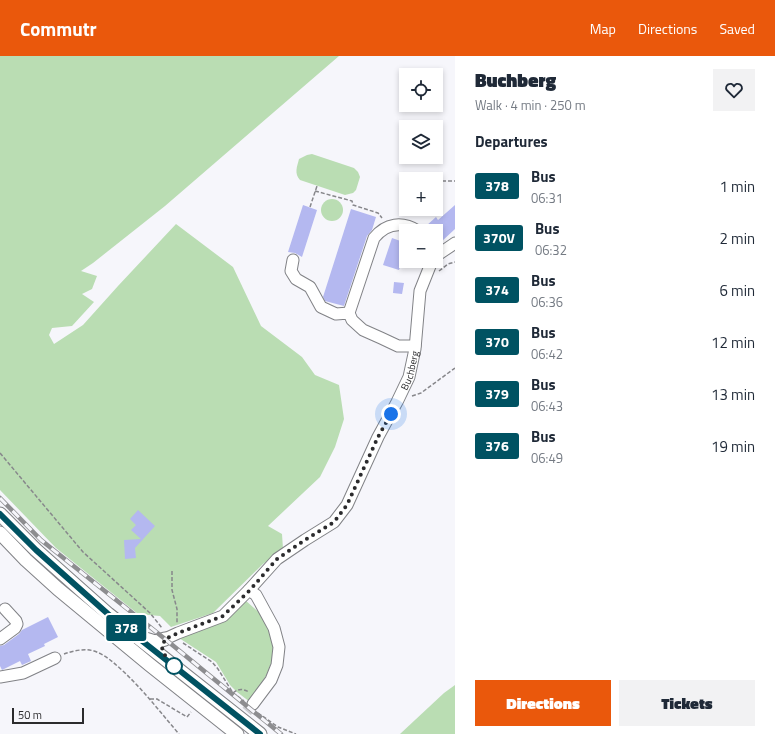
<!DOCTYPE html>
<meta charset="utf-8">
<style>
:root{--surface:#fff;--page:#f2f2f3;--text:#1f2937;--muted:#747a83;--accent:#ea580c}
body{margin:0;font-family:"Titillium Web",sans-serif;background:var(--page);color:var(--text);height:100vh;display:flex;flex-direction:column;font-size:15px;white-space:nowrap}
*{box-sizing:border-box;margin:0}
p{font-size:13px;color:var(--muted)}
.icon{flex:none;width:22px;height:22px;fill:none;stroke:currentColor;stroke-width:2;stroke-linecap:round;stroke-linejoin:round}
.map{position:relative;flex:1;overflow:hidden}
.drawer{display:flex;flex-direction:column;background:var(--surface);width:320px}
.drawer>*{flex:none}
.badge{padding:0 8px;border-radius:3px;font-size:14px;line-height:26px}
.controls{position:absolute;left:399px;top:12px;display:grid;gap:8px}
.controls a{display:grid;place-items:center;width:44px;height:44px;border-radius:0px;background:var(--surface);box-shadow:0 2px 6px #0003;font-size:20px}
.scale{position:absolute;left:12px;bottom:10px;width:72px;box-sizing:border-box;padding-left:4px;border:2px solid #2b2b2d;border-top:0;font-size:11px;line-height:14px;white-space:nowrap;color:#2b2b2d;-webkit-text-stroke:3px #f6f6fb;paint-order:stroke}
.you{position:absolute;width:20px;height:20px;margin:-10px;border:3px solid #fff;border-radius:50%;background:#1a73e8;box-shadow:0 0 0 6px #1a73e833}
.map>.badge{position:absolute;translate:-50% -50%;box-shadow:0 0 0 2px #fff}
h2{padding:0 20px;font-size:15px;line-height:36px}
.round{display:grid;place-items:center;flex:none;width:42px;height:42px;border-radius:0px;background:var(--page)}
.summary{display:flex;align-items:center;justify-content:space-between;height:68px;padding:0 20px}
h1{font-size:19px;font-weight:800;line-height:30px}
.action{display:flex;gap:8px;margin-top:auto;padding:8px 20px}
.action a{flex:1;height:46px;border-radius:0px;background:var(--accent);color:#fff;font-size:16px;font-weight:800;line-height:46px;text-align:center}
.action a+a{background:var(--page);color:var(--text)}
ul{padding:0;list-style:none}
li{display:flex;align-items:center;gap:12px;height:52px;padding:0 20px}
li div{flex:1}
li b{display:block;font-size:15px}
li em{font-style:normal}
li .badge{min-width:44px;font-weight:700;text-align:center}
header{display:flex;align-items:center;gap:24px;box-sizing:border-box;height:56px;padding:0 20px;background:var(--accent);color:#fff}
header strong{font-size:19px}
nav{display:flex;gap:22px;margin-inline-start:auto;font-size:14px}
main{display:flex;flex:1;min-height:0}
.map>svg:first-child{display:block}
.green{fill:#baddb3}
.building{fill:#b4b8f0}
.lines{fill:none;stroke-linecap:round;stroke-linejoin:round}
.minor-tunnel{stroke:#cdcdd2;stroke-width:11;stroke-dasharray:11 5.5;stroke-linecap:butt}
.minor-casing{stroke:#818286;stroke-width:13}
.major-casing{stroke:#818286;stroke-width:15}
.path{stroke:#87878b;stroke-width:1.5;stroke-dasharray:4 2;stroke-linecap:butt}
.minor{stroke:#fff;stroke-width:11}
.major{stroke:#fff;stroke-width:13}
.rail-casing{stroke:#8d8d90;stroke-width:4.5}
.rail{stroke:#f6f6fb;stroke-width:3;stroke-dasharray:9;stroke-linecap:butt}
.line-casing{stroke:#fff;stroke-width:9}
.line{stroke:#005262;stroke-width:6}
.walk{stroke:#2b2b2d;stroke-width:4;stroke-dasharray:0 7.2}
.stop-dot{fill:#fff;stroke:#005262;stroke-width:2}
.labels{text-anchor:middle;stroke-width:3.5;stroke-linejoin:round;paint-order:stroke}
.street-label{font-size:10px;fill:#2b2b2d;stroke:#f6f6fb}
</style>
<header>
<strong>Commutr</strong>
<nav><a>Map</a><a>Directions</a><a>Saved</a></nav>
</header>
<main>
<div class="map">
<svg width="455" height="678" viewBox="0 0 455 678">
<rect width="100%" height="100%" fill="#f6f6fb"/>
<!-- green -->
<g class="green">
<path d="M0 0H339L165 150 93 207 81 215 97 220 92 233 82 238 94 246 72 270 52 272 49 279 54 288 83 269 118 230 176 168 233 211 261 270 302 301 315 319 339 329 344 363 335 391 320 421 268 470 282 478 283 493 263 508 213 557 171 571 160 560 138 558 56 492 0 434Z"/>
<path d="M312 98 354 112 358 116 360 121 356 134 353 137 345 139 300 124C294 117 297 111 299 103L307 99Z"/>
<circle cx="332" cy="154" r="11"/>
<path d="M245 544 262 559 272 577 274 599 267 618 250 646 237 636 230 629 216 606 179 582Z"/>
<path d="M455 629V678H400L444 637Z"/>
</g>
<!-- building -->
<g class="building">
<path d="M303 149 317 154 302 201 295 197 288 196Z"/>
<path d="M455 149V173L441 186 436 180V175H431L426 170 436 161 438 164Z"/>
<path d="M351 153 376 161 372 174 367 180 344 250 325 245 323 241Z"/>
<path d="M392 182 406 187V193L399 214 383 209Z"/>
<path d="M394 226 404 227 402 238 393 237Z"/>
<path d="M138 454 155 470 135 492 136 502 125 503 124 484 141 483 131 474 136 469 130 463Z"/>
<path d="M48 561 58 581 44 588 45 590 28 598 31 605 22 609 20 605 2 614 0 610V590L4 589 19 578 22 574Z"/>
</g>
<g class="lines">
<!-- minor-tunnel -->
<path class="minor-tunnel" d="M236 668 253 648"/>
<!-- minor casing -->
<g class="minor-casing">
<g id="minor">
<path d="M436 200 455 187"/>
<path d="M293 204 291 215 296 223 310 231 321 251 336 258 349 257 352 264 363 274 381 282 398 290H415"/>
<path d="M349 257 374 182C386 167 402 165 418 175"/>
<path id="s1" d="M249 534 277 503 305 484 334 466 347 449 378 381 397 346 409 321 415 293 420 235 432 205"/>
<path d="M0 583 15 572 17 568 16 565 5 553"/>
<path d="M165 583 178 577 223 560 249 534 256 539 274 572 279 591 277 609 271 624 253 648"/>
<path d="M0 621 23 617 55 602"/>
</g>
</g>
<!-- major casing -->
<g class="major-casing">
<g id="major">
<path d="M0 458 36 494 108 558 260 678"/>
<path d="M0 477 26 504 58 533 150 609 237 678"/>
<path d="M142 582 155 586 165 583"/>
</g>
</g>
<!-- path -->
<g class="path">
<path d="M436 125H455"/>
<path d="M315 135 352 145 353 149 378 157 382 162"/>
<path d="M310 151 317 130"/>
<path d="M439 215 448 208 455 206"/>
<path d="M412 340 421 337 455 312"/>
<path d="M0 397 83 496 150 557 162 572"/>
<path d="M172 515V534L177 553V567"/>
<path d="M183 587 212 606 218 613 233 637 244 645"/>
<path d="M64 598C73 595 84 592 94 595 106 599 114 607 124 616 144 635 161 657 179 678"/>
<path d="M233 637C239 632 243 633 249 636"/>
<path d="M150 643H157L187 661 191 656"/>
<path d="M258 657 278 671 296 678"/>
</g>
<!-- minor -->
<use href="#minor" class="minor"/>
<!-- major -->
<use href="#major" class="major"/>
<!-- rail casing -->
<g class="rail-casing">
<path id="rail" d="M0 442 41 484 165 583 281 678"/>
</g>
<!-- rail -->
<use href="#rail" class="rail"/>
</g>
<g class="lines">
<!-- line casing -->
<g class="line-casing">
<path id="line" d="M0 458 36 494 108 558 260 678"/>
</g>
<!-- line -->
<use href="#line" class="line"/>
<!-- walk -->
<path class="walk" d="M174 610 167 604 162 592 165 583 178 577 223 560 250 534 277 503 305 484 334 466 347 449 378 381 391 358"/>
</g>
<!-- markers -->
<circle class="stop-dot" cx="174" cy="610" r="8"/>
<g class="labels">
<!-- street labels -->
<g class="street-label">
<text dy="4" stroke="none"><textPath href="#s1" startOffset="280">Buchberg</textPath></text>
</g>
</g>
</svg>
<div class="controls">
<a><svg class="icon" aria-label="locate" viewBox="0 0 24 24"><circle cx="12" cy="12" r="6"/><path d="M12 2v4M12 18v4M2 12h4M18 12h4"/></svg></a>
<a><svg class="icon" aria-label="layers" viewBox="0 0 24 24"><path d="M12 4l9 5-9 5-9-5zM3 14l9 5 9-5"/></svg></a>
<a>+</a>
<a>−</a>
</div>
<div class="scale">50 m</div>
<div class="you" style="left:391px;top:358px"></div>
<b class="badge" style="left:126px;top:572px;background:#005262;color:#fff">378</b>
</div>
<section class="drawer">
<div class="summary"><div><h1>Buchberg</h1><p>Walk · 4 min · 250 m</p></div><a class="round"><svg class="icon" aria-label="heart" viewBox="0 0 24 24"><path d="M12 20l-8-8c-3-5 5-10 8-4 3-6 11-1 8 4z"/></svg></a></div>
<h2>Departures</h2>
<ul>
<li><span class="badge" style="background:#005262;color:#fff">378</span><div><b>Bus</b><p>06:31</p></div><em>1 min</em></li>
<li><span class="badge" style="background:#005262;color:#fff">370V</span><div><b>Bus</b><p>06:32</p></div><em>2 min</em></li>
<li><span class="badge" style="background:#005262;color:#fff">374</span><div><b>Bus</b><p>06:36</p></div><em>6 min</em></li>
<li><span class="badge" style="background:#005262;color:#fff">370</span><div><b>Bus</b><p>06:42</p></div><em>12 min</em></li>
<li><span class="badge" style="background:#005262;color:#fff">379</span><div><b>Bus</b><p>06:43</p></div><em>13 min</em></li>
<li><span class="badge" style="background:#005262;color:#fff">376</span><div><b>Bus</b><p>06:49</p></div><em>19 min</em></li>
</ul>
<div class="action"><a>Directions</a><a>Tickets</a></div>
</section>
</main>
